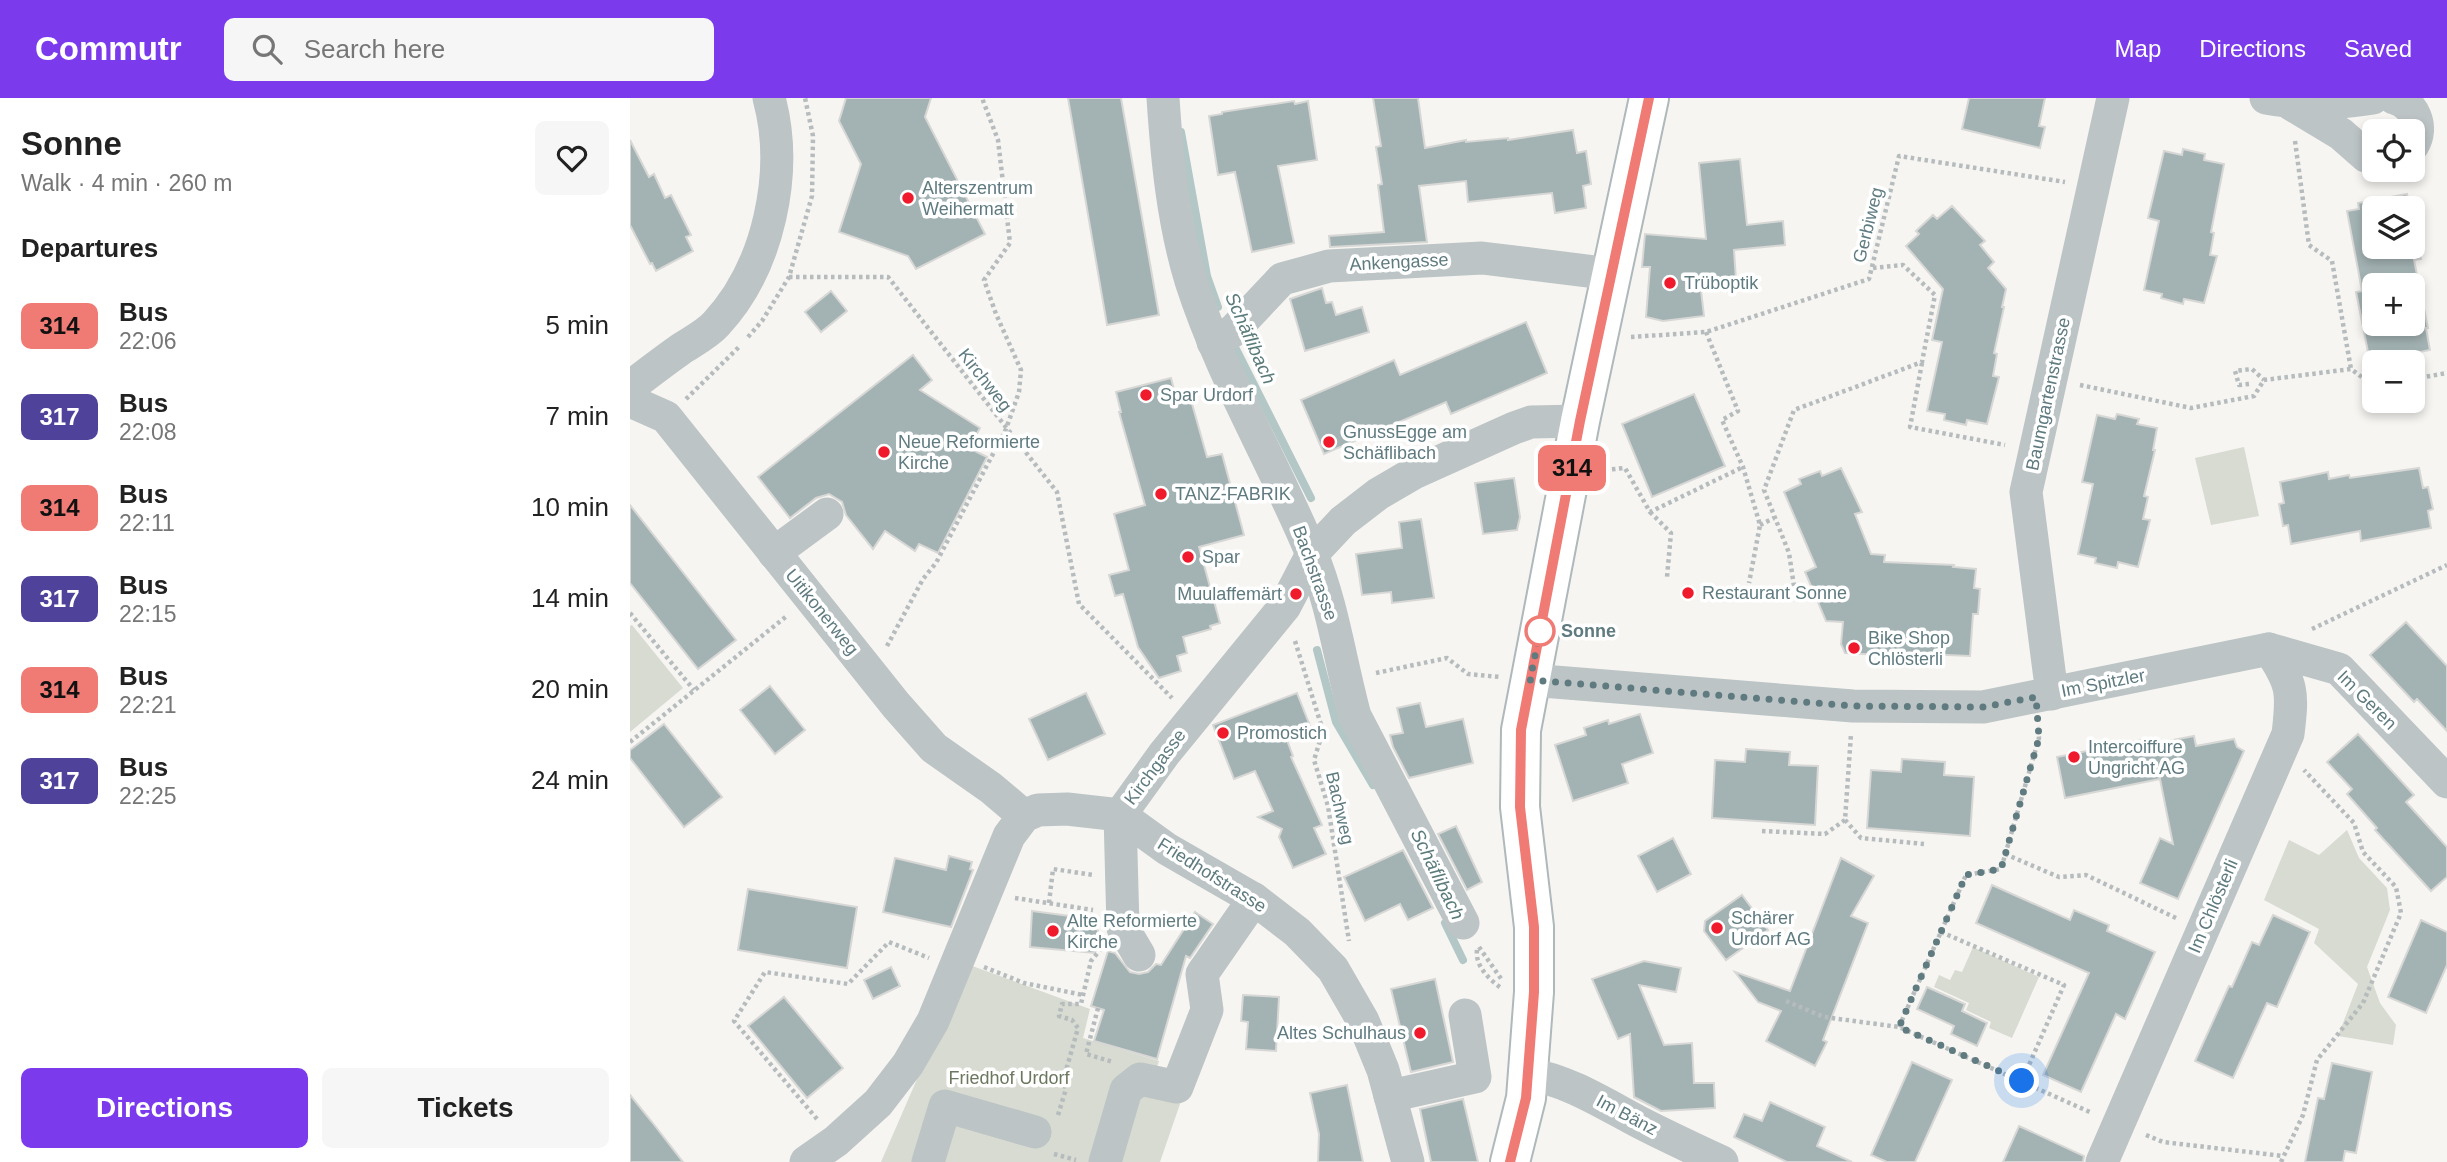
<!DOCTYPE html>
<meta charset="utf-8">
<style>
:root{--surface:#fff;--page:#f6f6f6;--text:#222;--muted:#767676;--accent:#7c3aed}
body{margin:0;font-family:Helvetica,sans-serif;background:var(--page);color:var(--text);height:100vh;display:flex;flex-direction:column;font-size:26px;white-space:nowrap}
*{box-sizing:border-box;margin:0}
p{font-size:23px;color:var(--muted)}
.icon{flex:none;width:38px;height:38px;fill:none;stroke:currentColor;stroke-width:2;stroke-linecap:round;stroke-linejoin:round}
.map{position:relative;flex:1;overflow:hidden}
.side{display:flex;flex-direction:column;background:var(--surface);width:630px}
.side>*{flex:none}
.badge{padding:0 14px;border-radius:10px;font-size:24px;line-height:46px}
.tools{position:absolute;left:1732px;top:21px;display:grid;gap:14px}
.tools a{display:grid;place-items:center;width:63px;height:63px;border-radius:10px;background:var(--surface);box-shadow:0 4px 10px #0003;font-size:35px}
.you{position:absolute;width:35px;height:35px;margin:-18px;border:5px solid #fff;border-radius:50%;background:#1a73e8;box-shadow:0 0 0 10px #1a73e833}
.map>.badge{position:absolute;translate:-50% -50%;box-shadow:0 0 0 4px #fff}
h2{padding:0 21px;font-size:26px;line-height:63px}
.round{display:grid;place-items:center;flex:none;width:74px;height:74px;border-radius:10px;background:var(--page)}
.headline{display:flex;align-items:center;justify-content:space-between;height:119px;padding:0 21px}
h1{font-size:33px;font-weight:600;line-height:52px}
.action{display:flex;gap:14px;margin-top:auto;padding:14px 21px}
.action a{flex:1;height:80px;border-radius:10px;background:var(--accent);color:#fff;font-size:28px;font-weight:600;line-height:80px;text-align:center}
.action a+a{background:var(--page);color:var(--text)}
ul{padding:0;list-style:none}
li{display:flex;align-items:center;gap:21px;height:91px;padding:0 21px}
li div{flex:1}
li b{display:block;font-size:26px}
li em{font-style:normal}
li .badge{min-width:77px;font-weight:700;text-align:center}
header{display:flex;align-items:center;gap:42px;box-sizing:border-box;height:98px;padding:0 35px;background:var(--accent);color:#fff}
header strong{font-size:33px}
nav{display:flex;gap:38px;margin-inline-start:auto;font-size:24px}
.search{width:490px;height:63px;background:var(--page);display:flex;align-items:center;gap:18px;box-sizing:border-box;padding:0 24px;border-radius:10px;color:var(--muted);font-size:26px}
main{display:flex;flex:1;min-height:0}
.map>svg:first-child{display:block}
.green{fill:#d8dbd1}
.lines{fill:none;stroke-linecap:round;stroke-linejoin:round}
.stream{stroke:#b3c7c6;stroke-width:8}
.building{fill:#a3b2b3;stroke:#d7d7d5;stroke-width:2;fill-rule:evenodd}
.major-casing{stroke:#afb8ba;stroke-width:42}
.path{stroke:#b6bcbd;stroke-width:4.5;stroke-dasharray:3.5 3.5;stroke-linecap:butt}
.minor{stroke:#bcc4c5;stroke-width:33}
.major{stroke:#fff;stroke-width:38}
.line-casing{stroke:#fff;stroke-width:16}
.line{stroke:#f07b74;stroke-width:10}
.walk{stroke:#5f7b80;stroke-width:7;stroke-dasharray:0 12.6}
.poi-dot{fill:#ef1a2b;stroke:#fff;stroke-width:2.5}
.stop-dot{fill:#fff;stroke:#f07b74;stroke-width:3.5}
.labels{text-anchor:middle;stroke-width:7;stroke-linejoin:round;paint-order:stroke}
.poi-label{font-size:18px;fill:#5f7b80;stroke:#fff;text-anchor:start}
.street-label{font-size:18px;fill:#5f7b80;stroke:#fff}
.stop-label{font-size:18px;font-weight:bold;fill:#5f7b80;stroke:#fff;text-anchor:start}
.park-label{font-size:18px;fill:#6b775e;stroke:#fff}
.water-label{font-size:19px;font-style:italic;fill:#5a7b7a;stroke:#fff}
</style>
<header>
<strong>Commutr</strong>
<div class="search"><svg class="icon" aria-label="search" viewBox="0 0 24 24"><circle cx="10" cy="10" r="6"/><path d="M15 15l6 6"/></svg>Search here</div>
<nav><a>Map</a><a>Directions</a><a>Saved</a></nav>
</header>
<main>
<section class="side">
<div class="headline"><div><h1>Sonne</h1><p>Walk · 4 min · 260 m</p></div><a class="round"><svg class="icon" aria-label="heart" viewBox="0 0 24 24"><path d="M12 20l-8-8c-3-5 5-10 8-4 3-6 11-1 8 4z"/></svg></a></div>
<h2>Departures</h2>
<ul>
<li><span class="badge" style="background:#f07b74;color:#111">314</span><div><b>Bus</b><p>22:06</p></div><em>5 min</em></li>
<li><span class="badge" style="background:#4e429b;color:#fff">317</span><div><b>Bus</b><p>22:08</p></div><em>7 min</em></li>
<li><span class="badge" style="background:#f07b74;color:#111">314</span><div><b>Bus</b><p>22:11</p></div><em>10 min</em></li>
<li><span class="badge" style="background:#4e429b;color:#fff">317</span><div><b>Bus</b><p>22:15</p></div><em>14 min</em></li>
<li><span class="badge" style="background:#f07b74;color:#111">314</span><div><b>Bus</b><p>22:21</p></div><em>20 min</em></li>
<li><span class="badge" style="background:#4e429b;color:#fff">317</span><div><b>Bus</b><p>22:25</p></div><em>24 min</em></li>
</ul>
<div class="action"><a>Directions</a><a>Tickets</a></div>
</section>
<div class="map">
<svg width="1817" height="1064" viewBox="0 0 1817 1064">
<rect width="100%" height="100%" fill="#f6f5f2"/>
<!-- green -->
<g class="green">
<path d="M1614 349 1629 418 1581 427 1565 360Z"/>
<path d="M2 527 53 590 0 634V528Z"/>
<path d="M1717 732 1729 760 1757 790 1760 812 1737 869 1750 905 1766 927 1763 947 1708 938 1728 886 1684 845 1689 831 1634 802 1659 742 1689 757Z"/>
<path d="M1343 849 1409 879 1382 940 1359 930 1361 924 1336 912 1339 905 1304 889 1309 877 1320 882 1325 872 1332 874Z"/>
<path d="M337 866 460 911 453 940 529 963 519 993 551 1003 530 1064H251Z"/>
</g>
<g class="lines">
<!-- stream -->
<g class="stream">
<path d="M551 34 577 178 588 209"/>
<path d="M601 241 681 400"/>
<path d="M687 552 706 624 743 687"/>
<path d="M815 825 833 862"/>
</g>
</g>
<!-- building -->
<g class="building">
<path d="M216 0H301L295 19 355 136 286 171 278 158 209 134 231 66 209 23Z"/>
<path d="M438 0H491L529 217 477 227Z"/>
<path d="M743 0H788L795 50 836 42V44L878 40V42L943 32 947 55 956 53 961 86 953 88 956 110 925 115 922 95 838 104 836 83 789 88 797 144 700 149 699 138 754 134 748 87 752 86 746 49 751 48Z"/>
<path d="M1339 0H1415L1409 28 1415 29 1410 50 1332 31Z"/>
<path d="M664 3 665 6 678 3 687 62 648 68 664 145 622 154 605 74 588 77 579 18 592 16V14Z"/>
<path d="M0 42 19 79 24 76 35 100 41 97 61 137 56 139 63 153 26 173 22 165 20 166 0 127Z"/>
<path d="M1553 51 1575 56 1574 62 1594 66 1581 134 1584 135 1580 157 1587 158 1574 205 1554 201 1553 206 1531 200 1532 196 1514 192 1529 123 1518 120 1534 53 1552 57Z"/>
<path d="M1110 61 1117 127 1153 123 1155 147 1104 152 1106 182 1070 184 1074 218 1033 223 1016 219 1020 169H1012L1015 136 1076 141 1069 65Z"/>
<path d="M1777 96 1780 110H1745V149H1783V129L1791 161 1784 162 1798 230H1796L1800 252 1780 256 1781 261 1763 264H1740L1726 194 1732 193 1717 113 1729 111 1728 105ZM1745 187H1783V226H1745Z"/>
<path d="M1322 108 1355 143 1350 147 1364 164 1358 170 1376 191 1372 209H1374L1364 255 1367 256 1363 278 1369 279 1357 326 1337 322 1336 327 1314 322 1315 316 1297 313 1312 244 1302 242 1313 191 1276 148 1289 136 1286 133 1303 117 1307 121Z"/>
<path d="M692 190 696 205 702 204 706 217 732 209 739 234 675 253 660 201Z"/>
<path d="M201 193 217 213 191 234 175 214Z"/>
<path d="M896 224 917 275 821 316 816 304 694 356 671 302 764 262 770 277Z"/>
<path d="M283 257 302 282 290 292 350 330 339 350 357 359 308 455 289 446 285 453 255 433 243 451 216 417 212 404 199 396 186 400 160 420 128 379Z"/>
<path d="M541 280 546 299 559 295 577 359 592 356 614 437 569 449 590 525 580 528 581 531 553 539 557 555 547 558 551 573 529 580 508 549 493 496 485 498 479 477 499 472 484 416 515 407 489 314H491L486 294Z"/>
<path d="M1064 296 1095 368 1022 399 992 326Z"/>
<path d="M1487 316 1509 321 1507 326 1527 330 1523 352H1525L1514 398 1518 399 1513 421 1520 422 1508 469 1488 464 1487 470 1465 465 1466 460 1448 456 1463 386 1452 384 1467 317 1485 321Z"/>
<path d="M1211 370 1232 414 1225 416 1241 456 1255 457 1254 464 1324 467 1323 469 1346 471 1344 490 1350 491 1348 516H1343L1340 558 1270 555V558L1215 555 1211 546 1213 524 1196 523 1175 474 1186 469 1154 394 1171 386 1169 381 1190 373 1192 378Z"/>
<path d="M1789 370 1793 390 1798 389 1803 411 1798 413 1801 430 1731 443 1730 433 1661 446 1658 427 1653 428 1649 406 1654 405 1650 384 1698 374 1699 381 1719 377 1720 380Z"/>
<path d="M884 380 890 419 887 432 853 436 845 385Z"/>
<path d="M0 407 106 542 68 571 0 485Z"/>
<path d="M791 421 804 500 762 505 761 494 732 497 726 456 772 450 769 424Z"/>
<path d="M1776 524 1817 568V633L1787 601 1784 604 1740 557Z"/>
<path d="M140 588 175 632 145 656 110 612Z"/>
<path d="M456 595 475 636 418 662 399 621Z"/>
<path d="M667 595 682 633 657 642 663 658 661 659 692 727 684 730 696 756 663 770 649 739 652 731 628 719 643 713 625 673 604 681 583 627Z"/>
<path d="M790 605 796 629 833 621 843 665 779 680 763 649 760 637 773 635 767 610Z"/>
<path d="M1010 616 1023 655 992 666 998 685 943 703 925 647 956 637 954 630 978 622 979 626Z"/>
<path d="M34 626 92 699 54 729 0 660V652Z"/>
<path d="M1728 636 1784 697 1776 704 1817 749V779L1801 793 1745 732 1747 730 1717 696 1722 691 1697 664Z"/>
<path d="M1564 638 1566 648 1604 641 1607 649 1614 653 1548 801 1510 785 1530 740 1543 746 1530 681 1435 700 1427 659 1511 642 1512 648Z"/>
<path d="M1116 651 1160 654 1159 667 1188 668 1185 727 1082 720 1085 662 1115 664Z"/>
<path d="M1272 661 1315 664 1314 677 1344 679 1340 738 1237 730 1241 672 1271 674Z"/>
<path d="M826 728 852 784 837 792 808 736Z"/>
<path d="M1043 740 1061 776 1027 794 1008 758Z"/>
<path d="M773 752 803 810 778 822 770 806 735 823 714 779Z"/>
<path d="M319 758 342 764 340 771 343 772 321 829 253 814 265 760 316 772Z"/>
<path d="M1211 760 1244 778 1221 818 1238 825 1193 942 1197 944 1185 968 1136 943 1151 913 1128 904 1105 874 1160 893Z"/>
<path d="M1362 787 1440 822 1444 812 1479 827 1477 833 1525 854 1495 921 1486 916 1451 994 1413 977 1459 875 1346 825Z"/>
<path d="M118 791 227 809 217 870 108 852Z"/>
<path d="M1112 797 1138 832 1096 862 1074 833 1075 823Z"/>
<path d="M402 813 462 821 469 835 465 855 400 849Z"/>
<path d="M565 814 583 826 560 860 556 858 527 961 464 943 474 912 461 908 478 853 485 855 500 874 509 876 518 874 526 866 531 867Z"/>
<path d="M1643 817 1680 834 1647 909 1637 905 1603 980 1565 963 1599 888 1602 889 1622 844 1629 847Z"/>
<path d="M1791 822 1817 834V867L1796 915 1758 899Z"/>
<path d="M1014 863 1051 870 1046 894 1009 887 1034 947 1062 945 1064 985H1084L1085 1010 1031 1013 1004 999 1000 936 988 941 962 881Z"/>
<path d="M261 869 270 888 243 901 234 882Z"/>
<path d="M805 881 823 964 781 974 761 891Z"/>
<path d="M1297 889 1335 906 1332 913 1357 925 1347 948 1321 936 1324 928 1287 911Z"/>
<path d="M613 897 649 899 646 953 616 951 618 924 611 923Z"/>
<path d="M154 899 213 970 177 1000 118 928Z"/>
<path d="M1282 964 1322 982 1285 1064H1257L1241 1057Z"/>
<path d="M1702 965 1742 974 1726 1055 1715 1053 1713 1064H1675L1688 1000 1694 1001Z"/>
<path d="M717 987 733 1064H688L689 1036 680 995Z"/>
<path d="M0 997 22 1024 53 1064H0Z"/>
<path d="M833 1001 848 1064H801L790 1011Z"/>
<path d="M1140 1004 1195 1029 1187 1048 1222 1064H1157L1104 1039 1114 1016 1132 1023Z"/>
<path d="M1389 1028 1454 1058 1453 1064H1373Z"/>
</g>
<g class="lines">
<!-- major casing -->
<g class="major-casing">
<path id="major" d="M880 1064 896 1000 904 894V829L890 709 891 632 950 323 1019 0"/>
</g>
<!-- path -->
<g class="path">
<path d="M1665 43 1679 147 1702 163 1721 271"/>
<path d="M159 179H258L427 394 449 506 542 600"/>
<path d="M1076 234 1108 313 1092 322 1113 369 1130 427 1119 485"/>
<path d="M118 239 132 223 159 179 182 98 183 38 175 0"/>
<path d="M1001 239 1076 234 1239 181 1269 58 1435 84"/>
<path d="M1292 265 1280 329 1375 347"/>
<path d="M1783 281 1817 275"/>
<path d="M1619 286 1609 287 1605 273 1622 271 1634 282"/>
<path d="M1450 287 1561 310 1624 298 1634 282 1721 271 1745 289"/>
<path d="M56 301 110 248"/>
<path d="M975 372 995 370 1020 414 1113 369"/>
<path d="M1020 414 1041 435 1037 479"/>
<path d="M1130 427 1144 420"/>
<path d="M1164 488 1159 455 1134 392 1164 312 1292 264 1305 197 1273 167 1242 170"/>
<path d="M0 515 64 592"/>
<path d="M1682 531 1817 467"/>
<path d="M665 543 693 633 684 662 698 708 719 843"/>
<path d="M257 548 293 481 306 465 376 331 389 294 391 272 366 216 354 182 380 145 368 42 352 0"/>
<path d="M746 575 817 560 838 576 870 579"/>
<path d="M0 644 158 517"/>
<path d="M1215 722 1231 740 1294 746"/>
<path d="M1132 733 1195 736 1215 722 1221 636"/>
<path d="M1375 756 1429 779 1456 777 1546 820"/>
<path d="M385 800 463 812"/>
<path d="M419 805 423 771 464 777"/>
<path d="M1311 834 1434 887 1392 983"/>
<path d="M849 849 872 882"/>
<path d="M847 852C845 868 859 881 871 890"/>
<path d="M354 869 394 885 453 897"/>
<path d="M1156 903 1194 919 1269 929 1462 1015"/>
<path d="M468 910 456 956 483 964"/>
<path d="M1269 929 1336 777 1371 771 1409 640 1408 628"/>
<path d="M428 1017 436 991 433 983 448 930 442 922 429 918 432 906H451L461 863 470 852"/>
<path d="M187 1021 104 923 135 874 218 886 259 844 299 860"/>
<path d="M1516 1037 1533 1044 1653 1058"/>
<path d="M424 1056 446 1062"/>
<path d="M1651 1064 1673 1017 1687 962 1733 905 1771 815 1766 789 1733 754 1724 725 1674 672"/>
</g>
<!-- minor -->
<g class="minor">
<path d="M533 0C537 61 543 124 561 183 591 277 643 363 681 454 703 507 710 563 725 618L833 825"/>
<path d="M1636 0C1673 7 1707 6 1743 0"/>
<path d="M1764 0C1784 5 1794 29 1783 47"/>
<path d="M1661 6 1711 36 1736 58 1745 61"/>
<path d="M583 244 603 233 652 181 699 168 852 160 981 176"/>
<path d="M0 289C17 276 34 263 51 251 63 243 77 236 86 226 139 169 159 74 139 0"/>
<path d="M0 303 36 319 266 607 304 650 361 690 394 718"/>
<path d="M144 455 197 416"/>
<path d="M900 582 1223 608 1353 609 1639 551 1709 571 1817 684"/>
<path d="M1422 596 1396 394 1483 0"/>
<path d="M490 717 534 656 655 508 682 456 713 423 748 396 784 375 884 330 901 324 950 323"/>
<path d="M490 717 493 830 509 857"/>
<path d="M899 976C939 983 973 1005 1009 1024 1036 1038 1064 1051 1092 1064"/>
<path d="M760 998 845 979 835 917"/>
<path d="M176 1064 206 1043 248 1005 278 966 303 923 379 738 394 718 408 712 437 711 490 717 537 751 624 801 667 834 703 871 733 923 753 972 778 1064"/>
<path d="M298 1064 315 1008 405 1034"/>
<path d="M475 1064 496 992 510 981 547 989 577 912 572 876 624 801"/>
<path d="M1472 1064 1658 636C1663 595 1663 586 1639 551"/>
</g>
<!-- major -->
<use href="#major" class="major"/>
</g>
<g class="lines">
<!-- line casing -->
<g class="line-casing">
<path id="line" d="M880 1064 896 1000 904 894V829L890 709 891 632 950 323 1019 0"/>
</g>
<!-- line -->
<use href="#line" class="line"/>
<!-- walk -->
<path class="walk" d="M910 533 900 582 1223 608 1353 609 1406 599 1409 640 1371 771 1336 777 1269 929 1392 983"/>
</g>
<!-- markers -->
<g class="poi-dot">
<circle cx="278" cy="100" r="7"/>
<circle cx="1040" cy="185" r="7"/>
<circle cx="516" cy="297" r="7"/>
<circle cx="699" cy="344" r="7"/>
<circle cx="254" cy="354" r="7"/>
<circle cx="531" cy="396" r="7"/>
<circle cx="558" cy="459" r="7"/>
<circle cx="1058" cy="495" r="7"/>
<circle cx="666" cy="496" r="7"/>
<circle cx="1224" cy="550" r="7"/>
<circle cx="593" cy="635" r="7"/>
<circle cx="1444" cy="659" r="7"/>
<circle cx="1087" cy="830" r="7"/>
<circle cx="423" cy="833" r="7"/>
<circle cx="790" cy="935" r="7"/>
</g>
<circle class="stop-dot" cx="910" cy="533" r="14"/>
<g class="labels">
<!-- poi labels -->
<g class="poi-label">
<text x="292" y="96">Alterszentrum<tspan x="292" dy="21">Weihermatt</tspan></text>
<text x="1054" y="191">Trüboptik</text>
<text x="530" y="303">Spar Urdorf</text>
<text x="713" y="340">GnussEgge am<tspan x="713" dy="21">Schäflibach</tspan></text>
<text x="268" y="350">Neue Reformierte<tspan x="268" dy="21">Kirche</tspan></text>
<text x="545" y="402">TANZ-FABRIK</text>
<text x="572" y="465">Spar</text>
<text x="1072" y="501">Restaurant Sonne</text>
<text x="652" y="502" text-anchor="end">Muulaffemärt</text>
<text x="1238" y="546">Bike Shop<tspan x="1238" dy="21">Chlösterli</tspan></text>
<text x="607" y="641">Promostich</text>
<text x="1458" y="655">Intercoiffure<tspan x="1458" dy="21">Ungricht AG</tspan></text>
<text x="1101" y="826">Schärer<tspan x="1101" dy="21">Urdorf AG</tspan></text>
<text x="437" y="829">Alte Reformierte<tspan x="437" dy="21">Kirche</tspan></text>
<text x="776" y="941" text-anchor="end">Altes Schulhaus</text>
</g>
<!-- street labels -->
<g class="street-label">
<text transform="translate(1238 127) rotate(-76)" y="6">Gerbiweg</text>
<text transform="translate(769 164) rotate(-3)" y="6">Ankengasse</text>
<text transform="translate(355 282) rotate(52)" y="6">Kirchweg</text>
<text transform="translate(1418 296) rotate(-78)" y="6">Baumgartenstrasse</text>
<text transform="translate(685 475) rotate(70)" y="6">Bachstrasse</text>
<text transform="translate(192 514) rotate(51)" y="6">Uitikonerweg</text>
<text transform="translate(1473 585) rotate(-11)" y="6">Im Spitzler</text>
<text transform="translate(1737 602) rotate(45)" y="6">Im Geren</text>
<text transform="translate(525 669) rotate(-53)" y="6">Kirchgasse</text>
<text transform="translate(710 710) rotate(77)" y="6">Bachweg</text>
<text transform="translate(582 777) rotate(32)" y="6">Friedhofstrasse</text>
<text transform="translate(1583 808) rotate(-67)" y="6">Im Chlösterli</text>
<text transform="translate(997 1017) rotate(28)" y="6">Im Bänz</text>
</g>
<!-- stop labels -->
<g class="stop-label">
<text x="931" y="539">Sonne</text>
</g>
<!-- park labels -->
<g class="park-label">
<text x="379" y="986">Friedhof Urdorf</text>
</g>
<!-- water labels -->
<g class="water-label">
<text transform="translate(621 240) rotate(66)" y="7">Schäflibach</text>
<text transform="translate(808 776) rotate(64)" y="7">Schäflibach</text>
</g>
</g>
</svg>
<div class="tools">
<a><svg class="icon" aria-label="locate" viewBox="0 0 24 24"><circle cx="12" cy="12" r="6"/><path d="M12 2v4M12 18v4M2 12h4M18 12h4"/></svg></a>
<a><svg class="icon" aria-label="layers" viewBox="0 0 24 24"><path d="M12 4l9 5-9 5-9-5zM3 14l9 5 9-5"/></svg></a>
<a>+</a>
<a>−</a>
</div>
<div class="you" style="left:1392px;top:983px"></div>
<b class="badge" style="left:942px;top:370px;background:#f07b74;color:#111">314</b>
</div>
</main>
